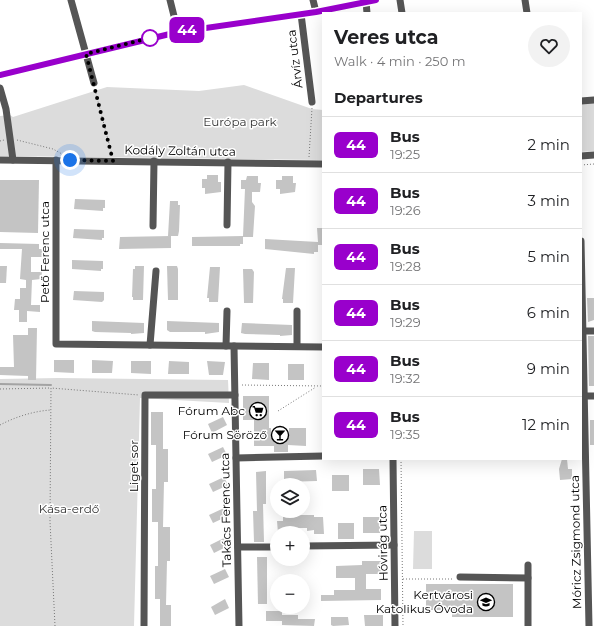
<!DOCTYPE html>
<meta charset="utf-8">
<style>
:root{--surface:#fff;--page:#f2f2f2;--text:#202124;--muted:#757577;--line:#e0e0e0}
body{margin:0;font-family:Montserrat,sans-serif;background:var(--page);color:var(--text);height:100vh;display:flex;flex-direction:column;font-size:15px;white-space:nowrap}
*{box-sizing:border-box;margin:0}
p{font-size:13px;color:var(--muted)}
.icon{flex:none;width:22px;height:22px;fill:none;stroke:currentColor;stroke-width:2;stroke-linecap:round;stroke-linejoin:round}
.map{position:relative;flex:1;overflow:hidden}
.drawer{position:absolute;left:322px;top:12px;width:260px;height:448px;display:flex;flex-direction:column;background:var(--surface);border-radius:0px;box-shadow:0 4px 16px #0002}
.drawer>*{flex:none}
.badge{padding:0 8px;border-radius:6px;font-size:14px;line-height:26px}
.tools{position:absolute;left:270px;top:478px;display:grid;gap:8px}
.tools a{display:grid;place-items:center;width:40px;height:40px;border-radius:50%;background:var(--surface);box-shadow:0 4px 16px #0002;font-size:20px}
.you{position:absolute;width:20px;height:20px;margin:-10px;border:3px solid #fff;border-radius:50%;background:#1a73e8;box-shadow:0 0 0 6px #1a73e833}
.map>.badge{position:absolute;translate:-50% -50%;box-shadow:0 0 0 2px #fff}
h2{padding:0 12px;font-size:15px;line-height:36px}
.round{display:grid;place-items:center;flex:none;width:42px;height:42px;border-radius:21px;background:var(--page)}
.overview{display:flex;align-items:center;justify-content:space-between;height:68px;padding:0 12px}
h1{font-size:19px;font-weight:700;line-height:30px}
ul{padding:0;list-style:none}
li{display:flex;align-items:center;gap:12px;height:56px;padding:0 12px;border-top:1px solid var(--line)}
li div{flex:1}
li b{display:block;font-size:15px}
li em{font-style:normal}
li .badge{min-width:44px;font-weight:700;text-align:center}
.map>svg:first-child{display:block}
.green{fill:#dcdcdc}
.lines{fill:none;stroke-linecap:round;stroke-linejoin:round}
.stream{stroke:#a3a3a3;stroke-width:2}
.building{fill:#c4c4c4}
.path{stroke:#777;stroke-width:1;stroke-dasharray:1 2;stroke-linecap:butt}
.minor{stroke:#555;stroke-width:7}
.line-casing{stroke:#fff;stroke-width:9}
.line{stroke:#90c;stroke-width:6}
.walk{stroke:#000;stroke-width:4;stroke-dasharray:0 7.2}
.stop-dot{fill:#fff;stroke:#90c;stroke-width:2}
.labels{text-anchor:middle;stroke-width:3;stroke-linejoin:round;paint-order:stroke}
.street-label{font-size:12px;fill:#000;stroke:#fff}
.park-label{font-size:12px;fill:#333;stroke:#fff}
.poi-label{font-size:12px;fill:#000;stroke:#fff;text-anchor:end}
</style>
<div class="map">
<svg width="594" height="626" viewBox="0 0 594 626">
<rect width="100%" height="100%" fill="#fff"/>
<!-- green -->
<g class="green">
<path d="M244 85 312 109 323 110V160L0 156V116L10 115 13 117 107 87 199 91Z"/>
<path d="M594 100V151L581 152V102Z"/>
<path d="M58 378 228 380 229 403 140 398 134 626H0V379Z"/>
<path d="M414 531H432V569H413Z"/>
</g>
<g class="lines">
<!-- stream -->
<path class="stream" d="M0 384 51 385"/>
</g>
<!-- building -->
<g class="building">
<path d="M207 175H218V182H221V192L205 194V188H202V179H207Z"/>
<path d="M247 176H258V183H261L260 192H252V202L255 206 253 237H243V244H240V246H192V237L243 236 245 189H241V180H246Z"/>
<path d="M282 176H293V183H296L295 192 280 194V189H276V180H282Z"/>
<path d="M0 180H39L38 233 0 232Z"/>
<path d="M75 199 105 200V208H103V211L74 209Z"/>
<path d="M170 201H178V205H180L179 231 178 236H171V248L119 249 120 237 171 236H168Z"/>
<path d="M317 228H323V245H318V252H314V254L265 249V239L318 242Z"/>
<path d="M74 229 104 230V238H102V240L73 238Z"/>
<path d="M0 243 39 244V249H43V257H31V272H42L41 279 32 280 31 305H40V312L27 311V322H19V310H14L15 299H20V288H26V280L20 279 22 249H0Z"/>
<path d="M72 260 103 261V269H101V271L72 269Z"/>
<path d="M0 266H7L6 283H0Z"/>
<path d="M135 266H144L143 300H133V297H132L133 269H135Z"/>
<path d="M167 266H177L178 269V300H168Z"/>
<path d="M210 267H220L218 302H209V298H207Z"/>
<path d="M286 268H295L293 303H283V299H282Z"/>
<path d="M243 269H252L254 272 253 303H244Z"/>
<path d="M74 291 104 292V300L102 302 73 300Z"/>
<path d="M587 298H594V320L588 322Z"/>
<path d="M92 321 144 323V333L131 334V333L95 332 92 331Z"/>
<path d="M167 321 219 323V332L205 334V332H170L167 330Z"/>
<path d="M242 323 292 325V335L280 336V335L245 334 241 333Z"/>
<path d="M28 328H37L36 380H28V376L0 375V367H14L13 335H28Z"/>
<path d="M588 336H594V386H589Z"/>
<path d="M54 360H74V373L54 372Z"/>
<path d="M92 360 113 361 112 373H92Z"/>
<path d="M131 361H151V374L131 373Z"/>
<path d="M169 361 189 362V374H168Z"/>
<path d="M207 361 225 362 223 375H209Z"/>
<path d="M253 363H269V380L252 379Z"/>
<rect x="288" y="364" width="16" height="16"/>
<path d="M243 396H269V428H271V432H289V428H306V446L288 445V452H274V446H254V420H243Z"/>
<path d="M151 412H163V449H168V482H164L163 527H170V561H167L166 605H171V626H160V599H155V566H158V522H152V489H156V445H151Z"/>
<path d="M223 417 227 425 212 433 208 424Z"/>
<rect x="590" y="420" width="4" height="25"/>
<path d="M223 447 227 455 212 462 208 454Z"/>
<path d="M562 459H567L568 469H572V479L560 480 559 469Z"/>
<path d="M363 469H379L380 485H363Z"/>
<path d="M316 470 317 481 284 482V471Z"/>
<path d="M266 471V504H263L264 542H254L253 511H257L256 472Z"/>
<rect x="332" y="475" width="17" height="16"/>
<path d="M224 477 228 485 213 492 209 484Z"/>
<path d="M224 508 228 516 213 523 209 515Z"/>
<path d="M283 515H314V517H323L324 534H314V530L307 531V528H285V533H278L277 521H283Z"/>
<rect x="363" y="517" width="17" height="16"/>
<rect x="338" y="523" width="16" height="16"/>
<path d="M224 538 228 546 214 553 210 545Z"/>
<path d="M257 557H267V604H258Z"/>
<path d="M362 561H381V574H366V589H381V600L321 601V595H334V590H355V578H336V566L362 565Z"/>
<path d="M225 569 229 577 214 584 210 576Z"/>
<path d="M426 584H513V617H452V610H426Z"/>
<path d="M225 599 229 608 215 615 211 607Z"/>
<path d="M266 611H282V615H298V619H315L314 626 282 625V621H266Z"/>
<path d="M364 615H383V626H365Z"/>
<path d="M331 617H348L349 625 333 626 331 625Z"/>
</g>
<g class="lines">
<!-- path -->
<g class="path">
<path d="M95 90 112 155"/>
<path d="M17 140 53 149 62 154"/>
<path d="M0 141 4 140"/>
<path d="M309 157 312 108"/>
<path d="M581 165 594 164"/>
<path d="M242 385 323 386"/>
<path d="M0 389 51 388"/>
<path d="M278 411 316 387"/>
<path d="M0 425C15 417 34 411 51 410"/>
<path d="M401 459 403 626"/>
<path d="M403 579H454"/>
<path d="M55 626 50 521 51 388 139 395"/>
</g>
<!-- minor -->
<g class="minor">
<path d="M71 0 94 83"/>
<path d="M170 0 178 32"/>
<path d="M313 0 316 12"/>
<path d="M400 0 402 13"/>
<path d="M525 0 527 13"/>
<path d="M366 2 367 13"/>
<path d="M301 14 312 102"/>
<path d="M0 75 178 32 316 12 376 0"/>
<path d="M0 88 6 109 13 160"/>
<path d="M581 101 594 100"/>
<path d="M581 156 594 155"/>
<path d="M0 160 323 164"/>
<path d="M56 160V344L323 347"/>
<path d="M227 225 228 162"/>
<path d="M153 226 154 161"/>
<path d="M581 241 589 626"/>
<path d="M583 331H594"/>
<path d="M150 345 156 271"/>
<path d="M226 346 227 311"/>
<path d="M234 346 239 626"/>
<path d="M297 346V311"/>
<path d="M584 396H594"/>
<path d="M236 458 323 456"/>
<path d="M393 459 395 626"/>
<path d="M303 546 394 545"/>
<path d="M238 547H277"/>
<path d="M460 577 528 578"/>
<path d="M144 626 145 395H235"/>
<path d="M528 626V565"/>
</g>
</g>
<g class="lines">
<!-- line casing -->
<g class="line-casing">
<path id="line" d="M0 75 178 32 316 12 376 0"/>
</g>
<!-- line -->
<use href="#line" class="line"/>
<!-- walk -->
<path class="walk" d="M70 160 113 161 86 54 150 38"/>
</g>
<!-- icons -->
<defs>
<g id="supermarket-ring" transform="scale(0.9)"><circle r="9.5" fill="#fff" stroke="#000" stroke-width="1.5"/><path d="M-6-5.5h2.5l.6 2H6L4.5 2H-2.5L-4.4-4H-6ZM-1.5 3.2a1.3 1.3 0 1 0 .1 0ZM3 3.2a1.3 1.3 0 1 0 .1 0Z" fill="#000"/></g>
<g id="bar-ring" transform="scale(0.9)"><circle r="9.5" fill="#fff" stroke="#000" stroke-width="1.5"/><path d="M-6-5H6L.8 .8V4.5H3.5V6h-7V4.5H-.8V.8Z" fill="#000"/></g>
<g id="school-ring" transform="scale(0.9)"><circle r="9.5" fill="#fff" stroke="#000" stroke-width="1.5"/><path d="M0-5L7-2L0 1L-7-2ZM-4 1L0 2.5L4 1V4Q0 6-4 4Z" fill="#000"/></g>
</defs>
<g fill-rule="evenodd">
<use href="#supermarket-ring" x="258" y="411"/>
<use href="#bar-ring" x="280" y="435"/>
<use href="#school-ring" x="486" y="602"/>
</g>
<!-- markers -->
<circle class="stop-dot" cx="150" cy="38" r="8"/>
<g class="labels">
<!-- street labels -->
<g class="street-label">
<text transform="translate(295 59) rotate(-97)" y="4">Árvíz utca</text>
<text transform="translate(180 151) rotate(1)" y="4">Kodály Zoltán utca</text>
<text transform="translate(45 252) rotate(-90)" y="4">Pető Ferenc utca</text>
<text transform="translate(134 466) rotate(-90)" y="4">Liget sor</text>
<text transform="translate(226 510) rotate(-91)" y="4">Takács Ferenc utca</text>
<text transform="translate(576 542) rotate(-91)" y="4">Móricz Zsigmond utca</text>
<text transform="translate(383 543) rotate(-91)" y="4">Hóvirág utca</text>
</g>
<!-- park labels -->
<g class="park-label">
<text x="240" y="126">Európa park</text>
<text x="69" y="513">Kása-erdő</text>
</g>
<!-- poi labels -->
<g class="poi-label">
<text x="245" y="415">Fórum Abc</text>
<text x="267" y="439">Fórum Söröző</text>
<text x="473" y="599">Kertvárosi<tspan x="473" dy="14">Katolikus Óvoda</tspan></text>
</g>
</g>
</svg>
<div class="tools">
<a><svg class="icon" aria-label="layers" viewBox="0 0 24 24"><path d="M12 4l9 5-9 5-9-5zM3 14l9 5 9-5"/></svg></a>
<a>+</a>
<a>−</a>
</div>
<div class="you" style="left:70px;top:160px"></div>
<b class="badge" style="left:187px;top:30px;background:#90c;color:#fff">44</b>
<section class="drawer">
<div class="overview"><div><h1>Veres utca</h1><p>Walk · 4 min · 250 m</p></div><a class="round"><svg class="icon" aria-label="heart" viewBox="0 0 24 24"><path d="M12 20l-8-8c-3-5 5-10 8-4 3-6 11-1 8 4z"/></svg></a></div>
<h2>Departures</h2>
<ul>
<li><span class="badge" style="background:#90c;color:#fff">44</span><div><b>Bus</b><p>19:25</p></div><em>2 min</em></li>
<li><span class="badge" style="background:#90c;color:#fff">44</span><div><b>Bus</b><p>19:26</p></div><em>3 min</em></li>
<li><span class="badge" style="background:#90c;color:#fff">44</span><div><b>Bus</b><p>19:28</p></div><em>5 min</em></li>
<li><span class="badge" style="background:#90c;color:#fff">44</span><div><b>Bus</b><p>19:29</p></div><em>6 min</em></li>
<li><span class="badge" style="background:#90c;color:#fff">44</span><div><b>Bus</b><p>19:32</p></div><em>9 min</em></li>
<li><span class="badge" style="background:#90c;color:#fff">44</span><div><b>Bus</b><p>19:35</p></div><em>12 min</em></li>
</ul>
</section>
</div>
